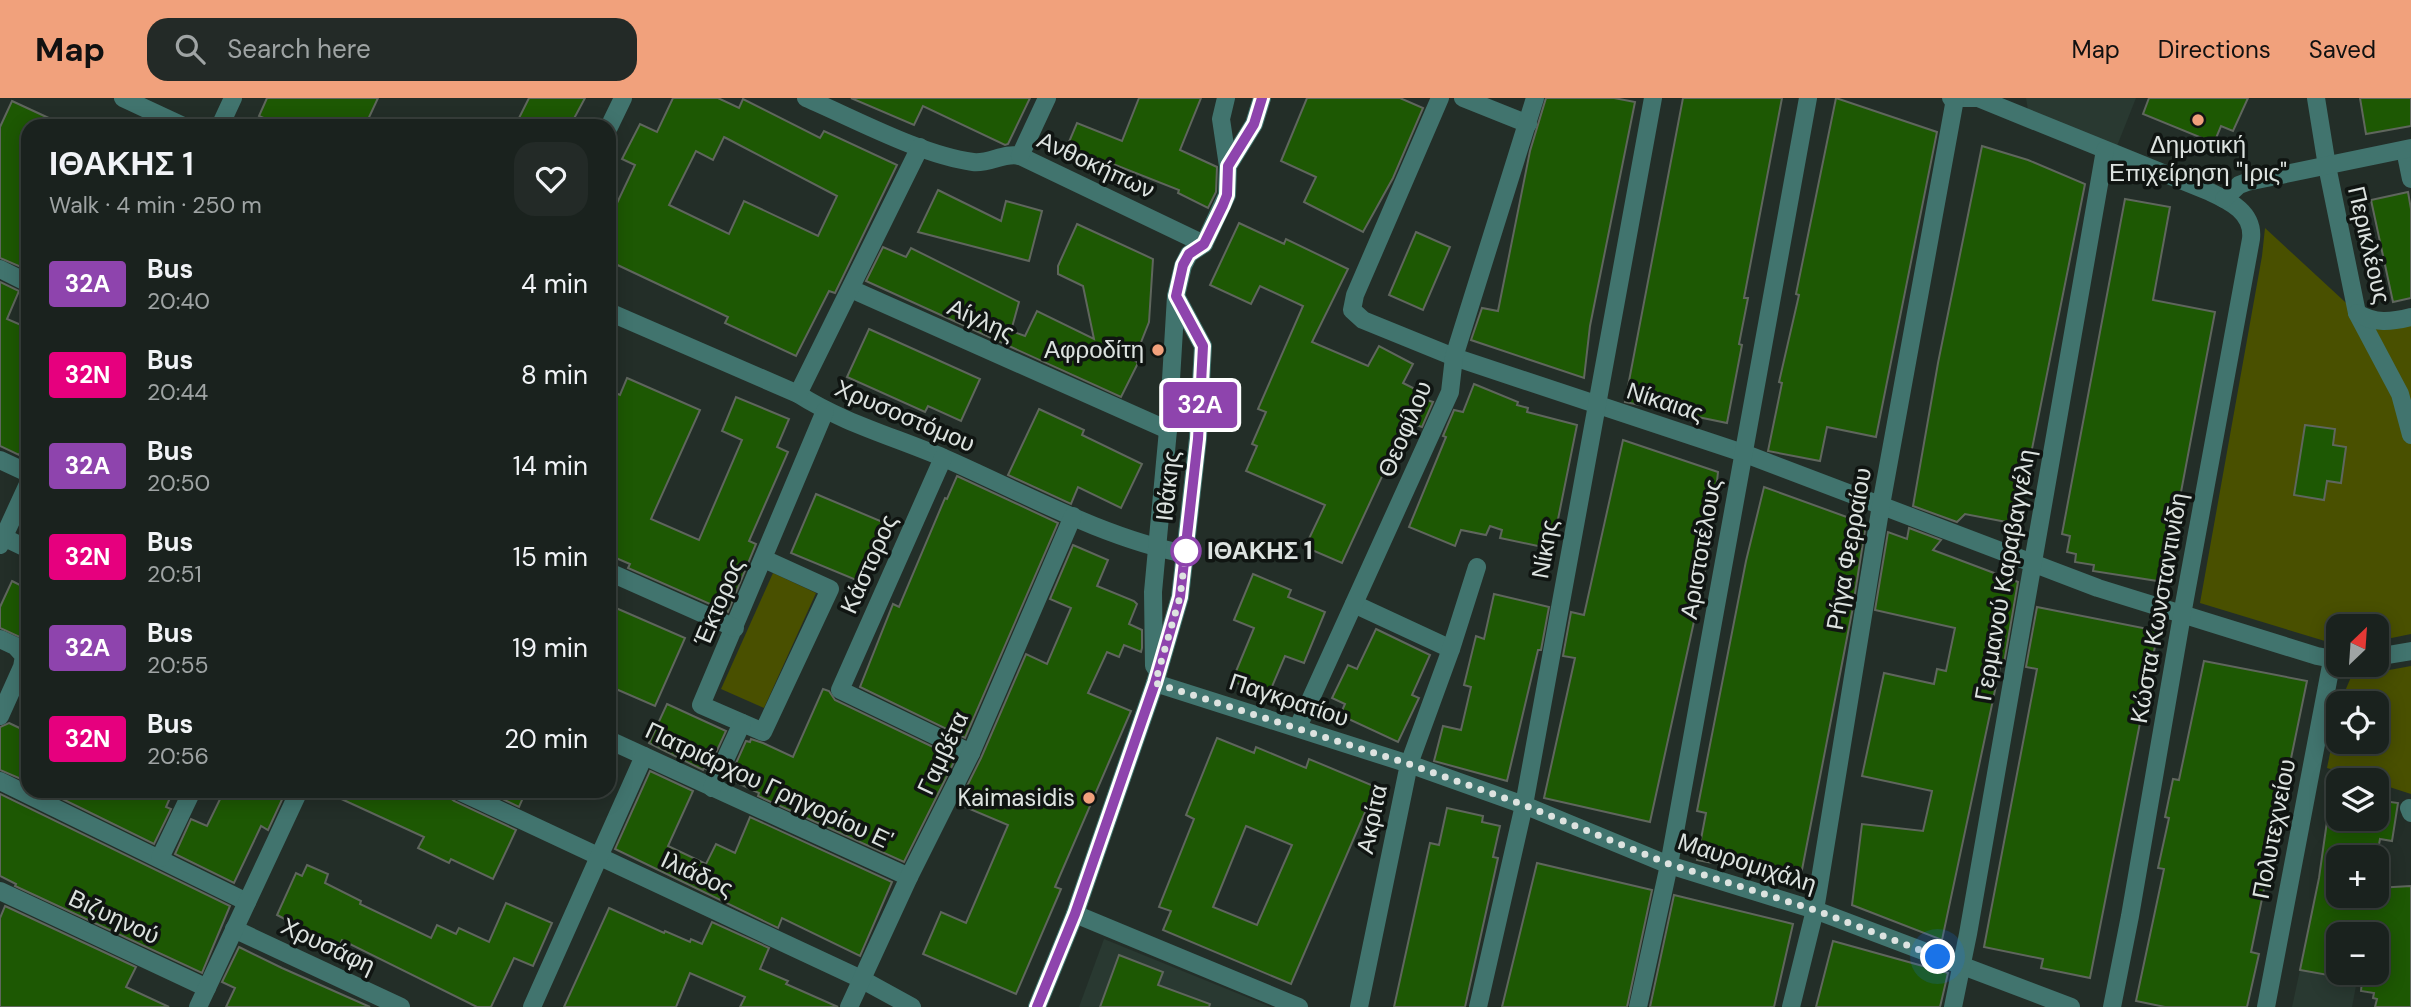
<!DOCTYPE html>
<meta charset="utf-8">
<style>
:root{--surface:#1a221e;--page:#232a27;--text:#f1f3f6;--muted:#9fa4a4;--line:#383f3c;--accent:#f1a17c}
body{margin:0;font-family:"DM Sans",sans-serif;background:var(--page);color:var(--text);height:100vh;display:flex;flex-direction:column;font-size:26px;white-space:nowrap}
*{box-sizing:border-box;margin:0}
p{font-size:23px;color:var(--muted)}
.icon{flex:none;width:38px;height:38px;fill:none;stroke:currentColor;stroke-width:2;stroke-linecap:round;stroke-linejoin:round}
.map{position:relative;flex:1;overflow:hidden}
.panel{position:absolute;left:21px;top:21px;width:595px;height:679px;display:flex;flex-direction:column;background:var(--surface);border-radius:21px;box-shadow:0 4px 18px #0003,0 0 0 2px var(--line)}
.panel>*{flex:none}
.badge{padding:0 14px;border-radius:5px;font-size:24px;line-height:46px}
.needle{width:46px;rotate:25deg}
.tools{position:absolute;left:2326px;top:516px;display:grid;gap:14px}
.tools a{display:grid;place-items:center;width:63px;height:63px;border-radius:14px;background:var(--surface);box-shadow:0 4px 18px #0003,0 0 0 2px var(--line);font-size:35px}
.you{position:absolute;width:35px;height:35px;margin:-18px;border:5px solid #fff;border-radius:50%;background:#1a73e8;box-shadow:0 0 0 10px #1a73e833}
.map>.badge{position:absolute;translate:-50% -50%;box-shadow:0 0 0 4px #fff}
.round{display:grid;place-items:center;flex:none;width:74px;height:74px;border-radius:21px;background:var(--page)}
.overview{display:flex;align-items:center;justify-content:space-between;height:119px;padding:0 28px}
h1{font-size:33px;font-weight:600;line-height:52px}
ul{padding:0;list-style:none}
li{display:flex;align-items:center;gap:21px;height:91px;padding:0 28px}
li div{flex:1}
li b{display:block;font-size:26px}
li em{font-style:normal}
li .badge{min-width:77px;font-weight:700;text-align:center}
header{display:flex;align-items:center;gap:42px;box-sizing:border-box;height:98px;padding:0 35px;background:var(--accent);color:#111}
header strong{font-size:33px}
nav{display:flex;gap:38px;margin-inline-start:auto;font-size:24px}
.search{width:490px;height:63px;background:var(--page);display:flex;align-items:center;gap:18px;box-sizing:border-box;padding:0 24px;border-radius:21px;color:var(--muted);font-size:26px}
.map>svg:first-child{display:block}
.built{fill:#293931}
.green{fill:#495000}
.building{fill:#1d5803;stroke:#5f665d;stroke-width:2;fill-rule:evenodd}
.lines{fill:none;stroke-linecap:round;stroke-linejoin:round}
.minor{stroke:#41746e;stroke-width:18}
.line-casing{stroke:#fff;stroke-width:16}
.line{stroke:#8e44ad;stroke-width:10}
.walk{stroke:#dde3e0;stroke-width:7;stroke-dasharray:0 12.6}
.poi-dot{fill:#f1a17c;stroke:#101512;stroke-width:2.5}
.stop-dot{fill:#fff;stroke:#8e44ad;stroke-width:3.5}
.labels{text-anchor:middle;stroke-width:7;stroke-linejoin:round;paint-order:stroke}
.poi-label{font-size:24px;fill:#dde3e0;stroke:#101512;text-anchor:end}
.street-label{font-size:24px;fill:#dde3e0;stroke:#101512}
.stop-label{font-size:24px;font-weight:bold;fill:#dde3e0;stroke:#101512;text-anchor:start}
</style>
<header>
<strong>Map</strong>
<div class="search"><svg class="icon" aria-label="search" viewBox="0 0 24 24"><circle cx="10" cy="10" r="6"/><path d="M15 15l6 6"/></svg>Search here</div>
<nav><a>Map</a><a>Directions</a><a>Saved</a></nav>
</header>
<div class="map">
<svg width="2411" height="909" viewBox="0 0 2411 909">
<rect width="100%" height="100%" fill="#232e28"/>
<!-- built -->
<g class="built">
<path d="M2026 0H2136L2117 48 2028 12Z"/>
<path d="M1104 841 1271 909H1079Z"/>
<path d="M2300 872 2357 883 2352 909H2292Z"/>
</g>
<!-- green -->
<g class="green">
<path d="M2265 130 2357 215 2411 219V536L2377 543 2376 528H2338V547L2200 505 2262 158Z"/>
<path d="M773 475 816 495 764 610 721 591Z"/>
<path d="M2411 568V696L2377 685 2376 682H2369L2327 670 2338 616V644H2376V606L2340 605 2351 579Z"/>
</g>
<!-- building -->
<g class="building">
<path d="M267 0H378L365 28H282L259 18Z"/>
<path d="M529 0H585L570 28H515Z"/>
<path d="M673 0H718L739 10 743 1 820 40 824 33 897 67 835 195 829 193 796 258 725 225 728 219 609 163V122L635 67 622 61 640 26 657 34ZM724 39 837 98 818 138 744 103 729 136 669 107 696 53 713 62Z"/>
<path d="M851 0H1030L1008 46 1005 47 923 8 914 27Z"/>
<path d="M1139 0H1201L1180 52 1217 69 1216 94 1208 110 1178 95 1179 92 1113 66 1108 76 1063 58 1077 25 1122 43Z"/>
<path d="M1307 0H1400L1423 10 1393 80 1363 134 1304 104 1316 79 1281 63Z"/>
<path d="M1546 0H1614L1635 4 1590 228 1584 280 1471 242 1482 210 1498 213 1530 53Z"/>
<path d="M1683 0H1782L1744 200H1748L1739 246 1742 247 1727 325 1625 304Z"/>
<path d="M1836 0 1937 34 1876 339 1827 329 1820 363 1768 353 1782 285 1779 284 1799 197 1796 196Z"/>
<path d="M2149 0H2248L2233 33 2221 28 2214 45 2143 16Z"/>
<path d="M2360 0H2411V28L2366 36Z"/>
<path d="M12 3 66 28H28V91L21 107 28 110V172L0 160V29Z"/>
<path d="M1982 48 2028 62 2085 86 2017 426 1965 416 1957 424 1913 408 1938 265Z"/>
<path d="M938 92 1001 123 1006 103 1042 113 1029 163 918 134Z"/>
<path d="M2408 94 2411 111V200L2393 204 2371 102Z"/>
<path d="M2125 101 2170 109 2153 202 2215 214 2164 484 2093 473 2094 467 2075 464 2076 456 2067 454 2070 438 2062 436Z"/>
<path d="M1239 125 1284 146 1286 141 1348 171 1312 244 1368 268 1379 248 1413 266 1403 285 1425 296 1423 301 1433 304 1422 329 1410 325 1399 347 1397 346 1342 465 1305 449 1325 407 1246 373 1257 348 1252 346 1266 314 1258 311 1303 208 1260 188 1251 206 1210 187Z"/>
<path d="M1077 126 1153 161 1149 224 1134 262 1138 265 1121 299 866 183 883 149 906 159 911 150 1019 204 1011 233 1025 238 1037 213 1094 241 1083 188 1058 176V168Z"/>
<path d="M1416 134 1450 149 1423 212 1389 197Z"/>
<path d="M0 184 19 193 7 221 28 230V337L19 357 0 348Z"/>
<path d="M869 231 980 281 961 323 928 308 925 314 847 279Z"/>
<path d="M627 280 700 312 651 421 699 442 742 342 722 333 736 299 789 321 777 349 788 354 749 443 756 446 728 514 628 470 630 466 609 457V292L620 297Z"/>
<path d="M1474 286 1518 304 1517 307 1528 310 1527 314 1577 327 1552 451 1500 440 1502 432 1490 428 1486 437 1461 432 1455 448 1409 429 1446 339 1443 338 1454 312 1463 314Z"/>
<path d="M1039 311 1084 332 1082 337 1142 366 1121 410 1078 389 1071 406 1008 377Z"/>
<path d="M2305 327 2335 331 2333 347 2346 349 2341 385 2327 383 2324 402 2294 397Z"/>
<path d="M1623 342 1718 374 1709 455 1650 724 1544 700 1575 560 1563 558 1571 514 1584 517Z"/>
<path d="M957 378 1058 425 965 640 860 589 893 506 899 509 945 400 947 401Z"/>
<path d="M1764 389 1866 426 1852 514 1800 782 1697 762 1706 715 1697 713 1746 463Z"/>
<path d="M816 396 885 425 861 484 791 455Z"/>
<path d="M1909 430 1941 442 1933 452 2018 484 2004 565 2001 564 1942 842 1852 807 1862 726 1923 733 1932 693 1862 678 1884 575 1934 586 1937 571 1946 573 1955 530 1875 512 1888 434 1907 441Z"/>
<path d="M1073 447 1108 462 1097 488 1134 503 1137 506 1129 526 1142 532V550L1141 554 1124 547 1119 559 1107 554 1088 595 1131 613 1055 789 1061 791 1016 896 923 856 941 814 966 825 1008 727 958 706 981 660 1026 556 1047 566 1071 510 1050 501Z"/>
<path d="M1253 476 1291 492 1288 499 1325 514 1304 565 1285 558 1268 598 1232 583 1254 530 1234 522Z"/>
<path d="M12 483 28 491V533L24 541 0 530V509Z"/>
<path d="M1494 496 1549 509 1541 552H1538L1507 683 1434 663 1443 628 1461 632 1471 589 1464 587 1476 538 1484 541Z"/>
<path d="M609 507 685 540 655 608 609 588Z"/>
<path d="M2037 509 2158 533 2090 880 2041 870 2043 861 1984 849 2037 571 2026 569Z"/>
<path d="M1376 531 1430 557 1412 597 1419 600 1398 644 1340 617 1345 606 1332 600 1348 567 1357 571Z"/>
<path d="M2204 563 2307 583 2251 854 2259 856 2247 909H2165L2136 903 2164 771 2158 770 2169 720 2165 719 2173 681 2179 682Z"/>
<path d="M823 591 829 593 835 602 956 660 904 764 758 698 759 695 729 681 746 643 750 644 751 641 763 645 793 659Z"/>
<path d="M667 606 726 633 708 672 704 670 703 672 649 645Z"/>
<path d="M9 625 28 634V684L0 672V629Z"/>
<path d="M1217 640 1254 655 1256 649 1306 670 1309 661 1376 689 1291 886 1163 832 1171 813 1159 809 1194 721 1186 717ZM1246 728 1292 747 1257 827 1213 809Z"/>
<path d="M650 673 693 693 668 748 706 766 716 746 735 755 750 719 892 784 860 858 782 820 778 830 615 751Z"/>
<path d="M46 693H173L166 709 171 711 154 746Z"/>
<path d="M224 693H286L268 732 261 728 234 785 175 756 191 721 207 728Z"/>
<path d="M324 693H448L449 699 454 703 516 732 493 781 451 761 449 765 418 750 424 739Z"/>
<path d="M486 693H526L519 709Z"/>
<path d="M2331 695 2338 696V721H2376V702L2398 705 2392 743 2380 741 2376 763V760H2338V798H2376V790L2411 788V909H2375L2377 901 2373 900 2374 895 2361 893 2362 883 2300 872 2319 780ZM2338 836H2376V875H2338Z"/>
<path d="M0 696 230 808 202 875 15 788 16 786 0 778Z"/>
<path d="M1447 710 1483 718 1482 724 1500 728 1493 759 1498 760 1465 909H1394L1430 745 1439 747Z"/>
<path d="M1537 765 1652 792 1627 909H1502Z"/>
<path d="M307 767 328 776 325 785 361 803 360 806 431 840 437 827 456 836 459 830 489 844 506 805 552 825 533 868 514 860 491 909H477L342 842 339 849 277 817 296 775 302 778Z"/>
<path d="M1674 797 1793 826 1774 909H1650Z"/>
<path d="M5 808 136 869 126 889 169 909H0V820Z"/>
<path d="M609 810 664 835 665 833 690 844 691 841 702 846 712 824 769 850 760 871 788 883 786 886 838 909H740L745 899 690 875 676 909H564Z"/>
<path d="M1833 843 1948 875 1940 909H1816Z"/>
<path d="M239 849 282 870 370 909H226L235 890 222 884Z"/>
<path d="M1119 857 1163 874 1158 887 1210 906 1209 909H1100Z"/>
</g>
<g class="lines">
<!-- minor -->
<g class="minor">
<path d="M123 0 183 28"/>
<path d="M806 0C855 21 921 57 973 64 990 66 1004 54 1020 58L1204 146"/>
<path d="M1440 0 1355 197 1352 212 1363 222 1454 259 1743 355 2098 490 2317 558 2338 562"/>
<path d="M1463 0 1528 26"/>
<path d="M1951 0H1978L2210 94C2230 103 2254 115 2251 141L2182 517 2130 818 2112 909"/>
<path d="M2316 0 2327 68 2357 215 2400 296 2411 337"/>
<path d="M220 28 233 0"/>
<path d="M609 29 623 0"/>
<path d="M2405 52 2411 81"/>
<path d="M1020 58 1047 0"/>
<path d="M1228 68 1254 26 1262 0"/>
<path d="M2224 101 2239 87 2247 84 2411 50"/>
<path d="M0 171 28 185"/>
<path d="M851 191 1168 332"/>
<path d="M609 214 798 296C843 325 895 339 944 360 1022 394 1103 440 1186 456"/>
<path d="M2357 215C2375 226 2391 224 2411 219"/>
<path d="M798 296 920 49"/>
<path d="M943 360 840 592 971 655"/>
<path d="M0 362 28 375"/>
<path d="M3 439 28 451"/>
<path d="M0 447 28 386"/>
<path d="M764 461 830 491 763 634 701 607 825 313"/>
<path d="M609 474 735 530"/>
<path d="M1354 506 1451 551"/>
<path d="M0 541 15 548 24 558 22 569 0 618"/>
<path d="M2376 559 2411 553"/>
<path d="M1154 568 1153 494 1168 332 1176 198 1183 168 1189 156 1204 146 1227 97 1228 68 1221 21 1226 0"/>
<path d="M1155 585 1409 666 1524 707 1669 767 1815 812 2071 909"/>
<path d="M1298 629 1450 294 1454 259 1535 0"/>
<path d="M609 642 909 779"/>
<path d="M0 683 247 804"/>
<path d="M712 690 742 625"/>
<path d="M459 693 861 881 912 909"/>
<path d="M2409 710 2411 715"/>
<path d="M160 760 192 693"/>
<path d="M0 793 207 890"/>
<path d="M1075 816 1299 909"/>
<path d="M234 831 401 909"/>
<path d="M198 909 299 693"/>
<path d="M532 909 644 658"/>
<path d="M849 909 909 779 971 655 1073 418"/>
<path d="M1037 909 1075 816 1155 585 1180 499 1198 340 1203 248 1176 198"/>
<path d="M1359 909 1409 666 1451 551 1477 469"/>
<path d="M1478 909 1524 707 1653 0"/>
<path d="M1638 909 1669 767 1808 0"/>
<path d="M1791 909 1815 812 1881 407 1955 1"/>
<path d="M1953 909 1968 836 2105 52"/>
<path d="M2266 909 2332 562"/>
</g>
</g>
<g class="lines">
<!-- line casing -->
<g class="line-casing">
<path id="line" d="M1037 909 1075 816 1155 585 1180 499 1198 341 1203 248 1176 198 1183 167 1189 156 1204 146 1223 107 1227 97 1228 68 1254 26 1262 0"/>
</g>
<!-- line -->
<use href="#line" class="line"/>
<!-- walk -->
<path class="walk" d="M1186 453 1180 499 1155 585 1409 666 1524 707 1669 766 1815 812 1938 859"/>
</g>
<!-- markers -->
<g class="poi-dot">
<circle cx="2198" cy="22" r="7"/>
<circle cx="1158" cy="252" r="7"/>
<circle cx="1089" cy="700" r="7"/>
</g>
<circle class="stop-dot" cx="1186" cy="453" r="14"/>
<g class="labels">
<!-- poi labels -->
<g class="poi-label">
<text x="2198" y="55" text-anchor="middle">Δημοτική<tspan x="2198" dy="28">Επιχείρηση "Ιρις"</tspan></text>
<text x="1144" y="260">Αφροδίτη</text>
<text x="1075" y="708">Kaimasidis</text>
</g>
<!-- street labels -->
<g class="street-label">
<text transform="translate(1096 67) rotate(25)" y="8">Ανθοκήπων</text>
<text transform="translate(2369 147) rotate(77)" y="8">Περικλέους</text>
<text transform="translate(981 222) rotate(24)" y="8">Αίγλης</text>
<text transform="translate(1665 304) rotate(18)" y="8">Νίκαιας</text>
<text transform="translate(905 318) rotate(23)" y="8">Χρυσοστόμου</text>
<text transform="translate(1405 331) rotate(-67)" y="8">Θεοφίλου</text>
<text transform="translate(1168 388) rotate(-84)" y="8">Ιθάκης</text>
<text transform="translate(1545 451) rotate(-80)" y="8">Νίκης</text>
<text transform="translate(1701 451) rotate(-80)" y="8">Αριστοτέλους</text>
<text transform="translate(1849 451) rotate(-80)" y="8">Ρήγα Φερραίου</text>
<text transform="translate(869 466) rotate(-66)" y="8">Κάστορος</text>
<text transform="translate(2005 477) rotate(-80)" y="8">Γερμανού Καραβαγγέλη</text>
<text transform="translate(719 504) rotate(-67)" y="8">Έκτορος</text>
<text transform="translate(2159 510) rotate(-80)" y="8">Κώστα Κωνσταντινίδη</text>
<text transform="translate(1289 602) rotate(18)" y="8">Παγκρατίου</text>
<text transform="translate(943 655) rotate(-65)" y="8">Γαμβέτα</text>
<text transform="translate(769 688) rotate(25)" y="8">Πατριάρχου Γρηγορίου Ε'</text>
<text transform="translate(1372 721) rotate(-78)" y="8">Ακρίτα</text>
<text transform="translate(2274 731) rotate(-79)" y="8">Πολυτεχνείου</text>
<text transform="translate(1747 765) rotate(18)" y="8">Μαυρομιχάλη</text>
<text transform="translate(697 776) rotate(25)" y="8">Ιλιάδος</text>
<text transform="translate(114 819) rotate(25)" y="8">Βιζυηνού</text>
<text transform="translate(328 848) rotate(25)" y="8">Χρυσάφη</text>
</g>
<!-- stop labels -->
<g class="stop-label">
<text x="1207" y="461">ΙΘΑΚΗΣ 1</text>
</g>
</g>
</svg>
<div class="tools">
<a><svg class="needle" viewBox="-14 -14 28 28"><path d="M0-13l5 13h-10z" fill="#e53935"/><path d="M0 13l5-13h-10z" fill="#9fa4a4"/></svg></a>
<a><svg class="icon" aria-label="locate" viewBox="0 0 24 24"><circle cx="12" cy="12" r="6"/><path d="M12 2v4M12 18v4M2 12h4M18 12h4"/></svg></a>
<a><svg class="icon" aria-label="layers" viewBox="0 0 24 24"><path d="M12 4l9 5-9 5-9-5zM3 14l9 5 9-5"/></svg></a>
<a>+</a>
<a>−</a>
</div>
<div class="you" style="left:1938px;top:859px"></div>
<b class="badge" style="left:1200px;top:307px;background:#8e44ad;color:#fff">32Α</b>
<section class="panel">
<div class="overview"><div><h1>ΙΘΑΚΗΣ 1</h1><p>Walk · 4 min · 250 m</p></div><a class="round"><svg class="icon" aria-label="heart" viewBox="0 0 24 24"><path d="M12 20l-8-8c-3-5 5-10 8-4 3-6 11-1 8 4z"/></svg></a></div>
<ul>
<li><span class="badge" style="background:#8e44ad;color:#fff">32Α</span><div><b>Bus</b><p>20:40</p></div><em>4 min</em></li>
<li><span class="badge" style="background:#e6007e;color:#fff">32Ν</span><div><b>Bus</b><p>20:44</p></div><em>8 min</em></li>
<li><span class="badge" style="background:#8e44ad;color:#fff">32Α</span><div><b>Bus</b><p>20:50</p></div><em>14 min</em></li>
<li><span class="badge" style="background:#e6007e;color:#fff">32Ν</span><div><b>Bus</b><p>20:51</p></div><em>15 min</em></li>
<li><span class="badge" style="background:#8e44ad;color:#fff">32Α</span><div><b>Bus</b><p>20:55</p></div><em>19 min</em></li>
<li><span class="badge" style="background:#e6007e;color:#fff">32Ν</span><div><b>Bus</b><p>20:56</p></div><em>20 min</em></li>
</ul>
</section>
</div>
